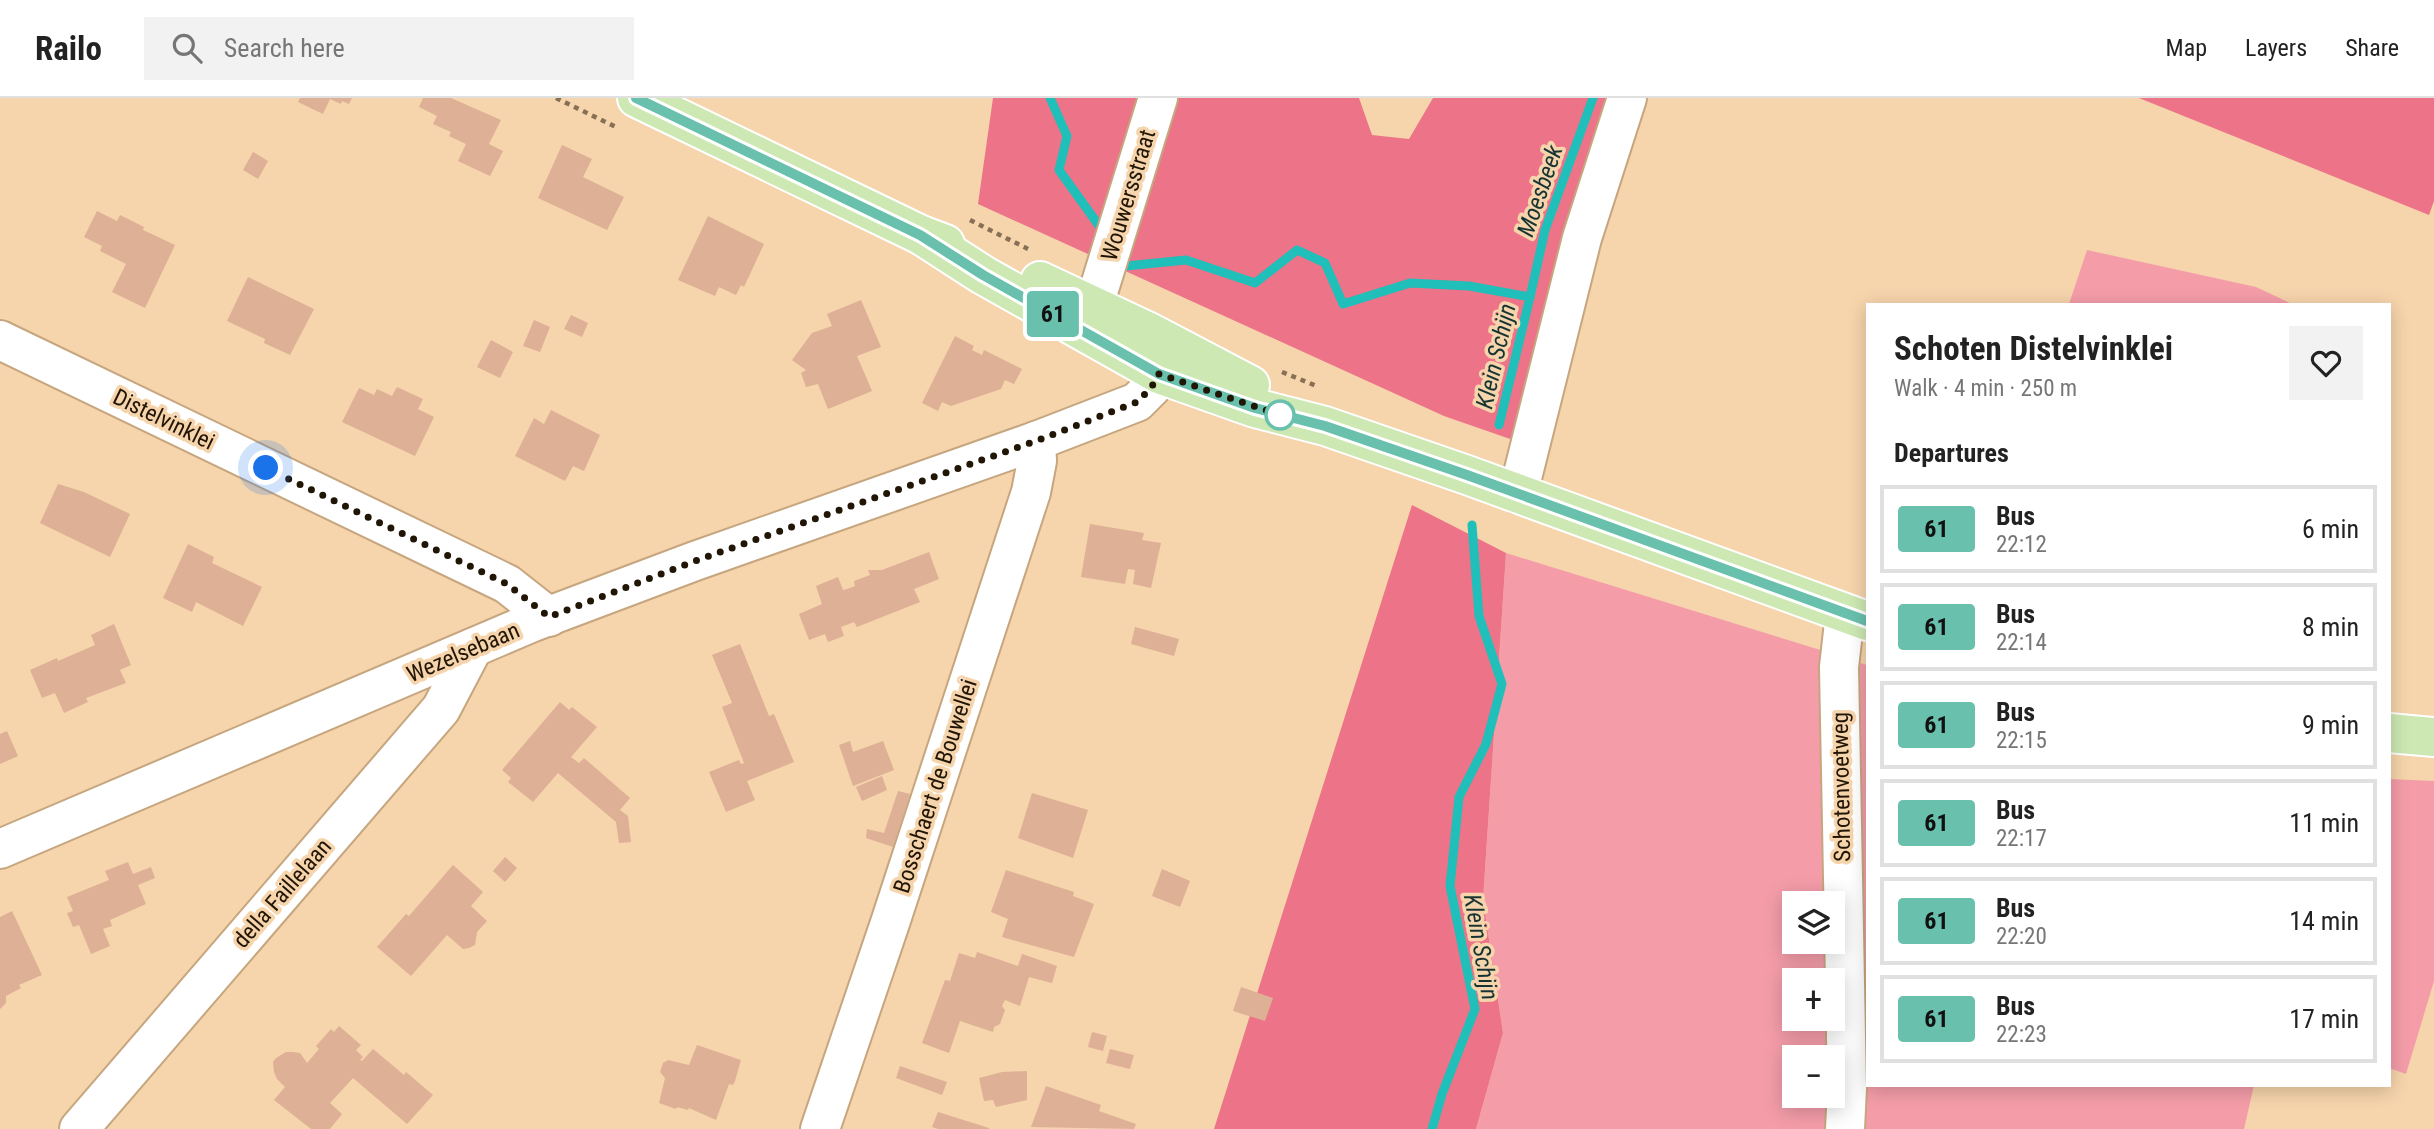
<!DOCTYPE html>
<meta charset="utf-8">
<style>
:root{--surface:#fff;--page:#f2f2f2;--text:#222;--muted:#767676;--line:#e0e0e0}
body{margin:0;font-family:"Roboto Condensed",sans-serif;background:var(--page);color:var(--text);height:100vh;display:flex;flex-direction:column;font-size:26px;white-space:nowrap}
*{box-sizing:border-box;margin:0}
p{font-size:23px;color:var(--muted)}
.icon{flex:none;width:38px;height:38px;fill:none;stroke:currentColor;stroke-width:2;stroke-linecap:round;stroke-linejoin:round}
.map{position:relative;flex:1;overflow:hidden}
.drawer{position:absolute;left:1866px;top:205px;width:525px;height:784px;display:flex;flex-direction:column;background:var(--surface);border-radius:0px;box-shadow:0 4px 18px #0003}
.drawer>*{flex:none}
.badge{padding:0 14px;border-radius:5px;font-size:24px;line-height:46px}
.buttons{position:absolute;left:1782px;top:793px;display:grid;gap:14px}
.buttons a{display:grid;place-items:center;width:63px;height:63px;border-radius:0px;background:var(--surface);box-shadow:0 4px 18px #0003;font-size:35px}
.you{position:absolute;width:35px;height:35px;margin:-18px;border:5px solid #fff;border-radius:50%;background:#1a73e8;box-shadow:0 0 0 10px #1a73e833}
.map>.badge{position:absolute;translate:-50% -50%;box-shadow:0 0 0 4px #fff}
h2{padding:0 28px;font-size:26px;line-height:63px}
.round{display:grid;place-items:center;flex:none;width:74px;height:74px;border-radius:0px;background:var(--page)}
.overview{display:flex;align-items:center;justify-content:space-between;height:119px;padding:0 28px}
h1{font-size:33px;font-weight:700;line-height:52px}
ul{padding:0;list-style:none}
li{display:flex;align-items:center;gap:21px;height:88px;margin:0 14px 10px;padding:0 14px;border:4px solid var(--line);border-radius:0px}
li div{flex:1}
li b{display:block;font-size:26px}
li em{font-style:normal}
li .badge{min-width:77px;font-weight:700;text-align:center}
header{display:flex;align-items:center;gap:42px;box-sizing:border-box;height:98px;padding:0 35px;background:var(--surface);border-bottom:2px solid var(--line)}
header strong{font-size:33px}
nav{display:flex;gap:38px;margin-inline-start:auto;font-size:24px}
.search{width:490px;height:63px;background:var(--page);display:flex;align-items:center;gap:18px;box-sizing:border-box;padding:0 24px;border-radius:0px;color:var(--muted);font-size:26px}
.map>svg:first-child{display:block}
.green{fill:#f49da9;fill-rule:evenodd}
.forest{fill:#ed7388}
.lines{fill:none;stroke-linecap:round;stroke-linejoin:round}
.stream{stroke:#20bfb9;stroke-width:9}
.building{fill:#deb096}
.minor-casing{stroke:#c6a67f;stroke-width:42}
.major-casing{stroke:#fff;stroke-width:42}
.path{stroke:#877055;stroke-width:4.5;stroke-dasharray:5 5;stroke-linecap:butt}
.minor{stroke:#fff;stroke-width:38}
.major{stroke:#cde8b3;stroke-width:38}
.line-casing{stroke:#fff;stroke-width:16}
.line{stroke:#69c0ac;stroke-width:10}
.walk{stroke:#211506;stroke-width:7;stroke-dasharray:0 12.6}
.stop-dot{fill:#fff;stroke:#69c0ac;stroke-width:3.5}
.labels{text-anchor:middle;stroke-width:7;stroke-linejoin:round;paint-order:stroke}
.street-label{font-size:23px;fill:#211506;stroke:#f6d4ac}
.water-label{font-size:24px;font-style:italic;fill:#153332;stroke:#f6d4ac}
</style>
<header>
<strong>Railo</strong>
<div class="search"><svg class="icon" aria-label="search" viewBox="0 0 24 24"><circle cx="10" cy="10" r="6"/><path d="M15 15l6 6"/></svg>Search here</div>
<nav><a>Map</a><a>Layers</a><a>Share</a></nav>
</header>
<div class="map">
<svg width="2434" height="1031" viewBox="0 0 2434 1031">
<rect width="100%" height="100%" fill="#f6d4ac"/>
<!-- green -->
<g class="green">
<path d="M2087 152 2256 189 2292 206H2069Z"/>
<path d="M1506 455 1827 554 1832 805H1794V844H1832L1833 1031H1476L1503 935 1483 802ZM1794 882H1832V920H1794ZM1794 959H1832V998H1794Z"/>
<path d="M1854 563 1867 567V987H2254L2244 1031H1856Z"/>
<path d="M2389 681 2434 683V883L2406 976 2389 970Z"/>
</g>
<!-- forest -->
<g class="forest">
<path d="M993 0H1359L1372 37 1409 41 1433 0H1627L1530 348 1444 318 978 106Z"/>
<path d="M2139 0H2434V103L2429 117Z"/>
<path d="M1412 407 1506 455 1483 802 1503 935 1476 1031H1214Z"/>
</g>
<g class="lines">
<!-- stream -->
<g class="stream">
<path d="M1050 0 1067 38 1059 72 1105 136"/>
<path d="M1121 161 1126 168 1186 162 1255 185 1297 152 1325 165 1343 206 1410 185 1469 188 1530 199 1499 327"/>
<path d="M1530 199 1545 132 1593 0"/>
<path d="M1432 1031 1442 996 1475 911 1450 788 1459 699 1486 646 1502 586 1479 518 1472 427"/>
</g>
</g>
<!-- building -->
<g class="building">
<path d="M300 0H352L349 6 342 3 341 6 330 1 323 16 298 4Z"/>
<path d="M423 0H451L501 22 489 46 503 53 490 78 458 63 466 46 449 38 451 34 433 26 437 18 419 9Z"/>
<path d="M562 47 592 61 583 79 624 99 607 132 538 100Z"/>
<path d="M253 54 268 63 258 81 243 72Z"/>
<path d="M97 113 117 123 120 117 144 129 143 132 175 147 145 210 112 194 126 166 100 153 102 148 84 139Z"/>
<path d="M708 118 764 146 744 189 741 187 736 197 719 189 715 198 678 182Z"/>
<path d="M248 179 314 211 290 257 264 245 265 241 227 223Z"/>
<path d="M861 202 881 249 857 258 872 293 828 311 818 286 806 289 801 275 806 272 792 262 812 235 832 228 827 216Z"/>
<path d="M571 217 588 225 582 239 564 231Z"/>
<path d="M534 222 550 229 540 254 523 248Z"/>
<path d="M955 238 974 248 972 252 982 257 984 252 1022 271 1014 286 1005 282 1001 291 951 308 942 304 938 313 922 305Z"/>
<path d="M491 242 513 254 500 280 477 269Z"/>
<path d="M397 289 423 301 418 311 434 319 415 358 342 324 359 290 374 297 377 291 392 298Z"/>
<path d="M551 312 600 337 584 373 573 368 565 383 515 358 534 320 544 326Z"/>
<path d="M58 386 84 394 130 416 110 459 40 425Z"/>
<path d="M1090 426 1144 435 1142 442 1161 445 1151 490 1133 486 1135 472 1128 471 1125 486 1081 479Z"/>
<path d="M188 446 214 459 212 465 262 489 243 528 196 504 192 514 163 500Z"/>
<path d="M929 454 939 481 914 491 920 504 857 529 854 524 841 529 844 538 828 544 825 536 809 542 799 516 822 506 816 488 838 479 843 492 847 491 855 488 854 483 870 477 868 472H882Z"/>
<path d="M114 526 131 567 120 572 126 585 86 600 88 604 64 615 55 595 42 600 30 572 57 560 58 563 95 547 91 537Z"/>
<path d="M1135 529 1179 541 1174 558 1131 546Z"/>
<path d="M740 546 769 618 774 616 794 664 747 683 755 702 726 714 709 674 739 662 741 666 744 665 722 609 732 605 712 557Z"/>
<path d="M560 604 569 612 572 609 597 629 571 659 579 665 584 660 630 700 620 712 628 718 631 744 619 745 616 724 558 675 533 704 508 684 511 680 502 672Z"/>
<path d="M7 633 18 658 0 666V636Z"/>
<path d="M850 643 853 654 883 643 894 672 853 688 839 647Z"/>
<path d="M882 678 887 692 862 703 856 689Z"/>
<path d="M898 693 910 696 893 749 866 740 867 731 884 735Z"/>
<path d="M1032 695 1088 712 1073 760 1018 740Z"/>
<path d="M505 759 517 770 505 784 493 773Z"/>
<path d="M128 764 133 776 151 769 155 780 138 787 146 806 110 822 112 828 103 831 110 848 91 856 79 827 73 829 67 815 73 813 67 799 109 782 105 773Z"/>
<path d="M453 767 483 794 471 808 487 823 477 834 475 847 469 850 463 851 447 837 411 878 377 849 406 816 409 818Z"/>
<path d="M1162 771 1190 783 1180 809 1152 798Z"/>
<path d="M1006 772 1074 794 1073 798 1094 806 1074 859 1002 839 1008 821 991 814Z"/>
<path d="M12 813 42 877 19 887 21 890 6 898V905L0 911V819Z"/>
<path d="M977 854 1018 868 1022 856 1057 868 1052 885 1029 879 1020 908 1005 902 1002 908 1005 912 1000 926 994 929 993 934 960 923 949 955 922 945 945 882 950 883 959 855 975 860Z"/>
<path d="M1241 889 1273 900 1265 923 1233 913Z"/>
<path d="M339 928 361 947 356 952 363 959 360 962 362 963 373 951 404 977 406 974 433 997 407 1026 353 980 330 1005 342 1016 330 1031H311L274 1002 285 989 277 981 274 974 273 964 276 960 286 954H293L300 955 307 965 319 951 316 948 331 931 334 934Z"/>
<path d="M1092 934 1107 938 1103 953 1088 949Z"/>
<path d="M697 947 741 962 735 983 733 987 729 986 716 1022 689 1010 688 1012 677 1009 676 1011 659 1005 665 980 660 974 663 965 668 962 689 967Z"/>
<path d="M1110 951 1134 957 1130 971 1106 965Z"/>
<path d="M900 968 947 984 942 997 896 980Z"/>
<path d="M1027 973V1002L996 1009 993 1002 984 1003 979 980 1002 974Z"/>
<path d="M1046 988 1101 1007 1099 1013 1136 1026 1134 1031 1031 1029Z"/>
<path d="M938 1014 989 1030V1031H938L932 1029Z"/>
</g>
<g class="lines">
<!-- minor casing -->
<g class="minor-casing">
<g id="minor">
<path d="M1082 232 1100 188 1158 0"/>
<path d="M0 242 507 486 549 519"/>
<path d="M1518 396 1582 140 1627 0"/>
<path d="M0 751 533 524 695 463 1036 343 1137 304 1151 290 1159 276"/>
<path d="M79 1031 441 611 473 550"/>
<path d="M820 1031 890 825 1031 394 1037 363 1036 343"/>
<path d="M1845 1031 1847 990 1839 569 1845 516"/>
</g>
</g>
<!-- major casing -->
<g class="major-casing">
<g id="major">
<path d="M637 0 921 137 945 146"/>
<path d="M921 137 983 177 1159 276 1255 310 1325 328 1467 377 1867 523"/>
<path d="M1040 183 1151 235 1250 287"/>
<path d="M2389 635 2434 639"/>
</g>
</g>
<!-- path -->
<g class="path">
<path d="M556 0 618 30"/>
<path d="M970 122 1028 151"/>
<path d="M1282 274 1319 289"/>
</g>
<!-- minor -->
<use href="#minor" class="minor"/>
<!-- major -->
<use href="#major" class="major"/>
</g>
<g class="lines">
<!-- line casing -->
<g class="line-casing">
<path id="line" d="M636 0 920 137 983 177 1159 276 1255 310 1325 328 1467 377 1867 523"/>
</g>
<!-- line -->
<use href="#line" class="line"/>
<!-- walk -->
<path class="walk" d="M266 370 507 486 549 519 695 463 1036 343 1137 304 1151 290 1159 276 1280 317"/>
</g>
<!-- markers -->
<circle class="stop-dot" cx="1280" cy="317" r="14"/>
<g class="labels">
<!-- street labels -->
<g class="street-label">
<text transform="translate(1128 97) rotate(-73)" y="8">Wouwersstraat</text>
<text transform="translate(164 321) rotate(26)" y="8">Distelvinklei</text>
<text transform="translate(463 554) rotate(-23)" y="8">Wezelsebaan</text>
<text transform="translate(935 688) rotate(-72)" y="8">Bosschaert de Bouwellei</text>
<text transform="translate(1841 689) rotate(-91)" y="8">Schotenvoetweg</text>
<text transform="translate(282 795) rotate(-49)" y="8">della Faillelaan</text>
</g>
<!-- water labels -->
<g class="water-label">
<text transform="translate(1540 93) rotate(-71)" y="8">Moesbeek</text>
<text transform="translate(1496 258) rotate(-77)" y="8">Klein Schijn</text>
<text transform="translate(1481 849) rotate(80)" y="8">Klein Schijn</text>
</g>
</g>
</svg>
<div class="buttons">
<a><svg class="icon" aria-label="layers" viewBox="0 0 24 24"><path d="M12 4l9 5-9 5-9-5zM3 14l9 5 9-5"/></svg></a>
<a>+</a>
<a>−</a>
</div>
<div class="you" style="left:266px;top:370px"></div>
<b class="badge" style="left:1053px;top:216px;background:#69c0ac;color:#111">61</b>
<section class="drawer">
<div class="overview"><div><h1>Schoten Distelvinklei</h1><p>Walk · 4 min · 250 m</p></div><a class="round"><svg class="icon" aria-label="heart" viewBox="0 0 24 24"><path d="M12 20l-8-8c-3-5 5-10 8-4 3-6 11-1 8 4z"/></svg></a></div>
<h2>Departures</h2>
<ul>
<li><span class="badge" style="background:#69c0ac;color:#111">61</span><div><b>Bus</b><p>22:12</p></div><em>6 min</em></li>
<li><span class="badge" style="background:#69c0ac;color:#111">61</span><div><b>Bus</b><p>22:14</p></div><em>8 min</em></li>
<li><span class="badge" style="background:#69c0ac;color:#111">61</span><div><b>Bus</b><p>22:15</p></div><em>9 min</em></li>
<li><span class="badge" style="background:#69c0ac;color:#111">61</span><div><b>Bus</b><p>22:17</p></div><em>11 min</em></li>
<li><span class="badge" style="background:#69c0ac;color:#111">61</span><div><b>Bus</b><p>22:20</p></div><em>14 min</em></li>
<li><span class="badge" style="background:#69c0ac;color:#111">61</span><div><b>Bus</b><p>22:23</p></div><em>17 min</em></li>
</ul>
</section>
</div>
